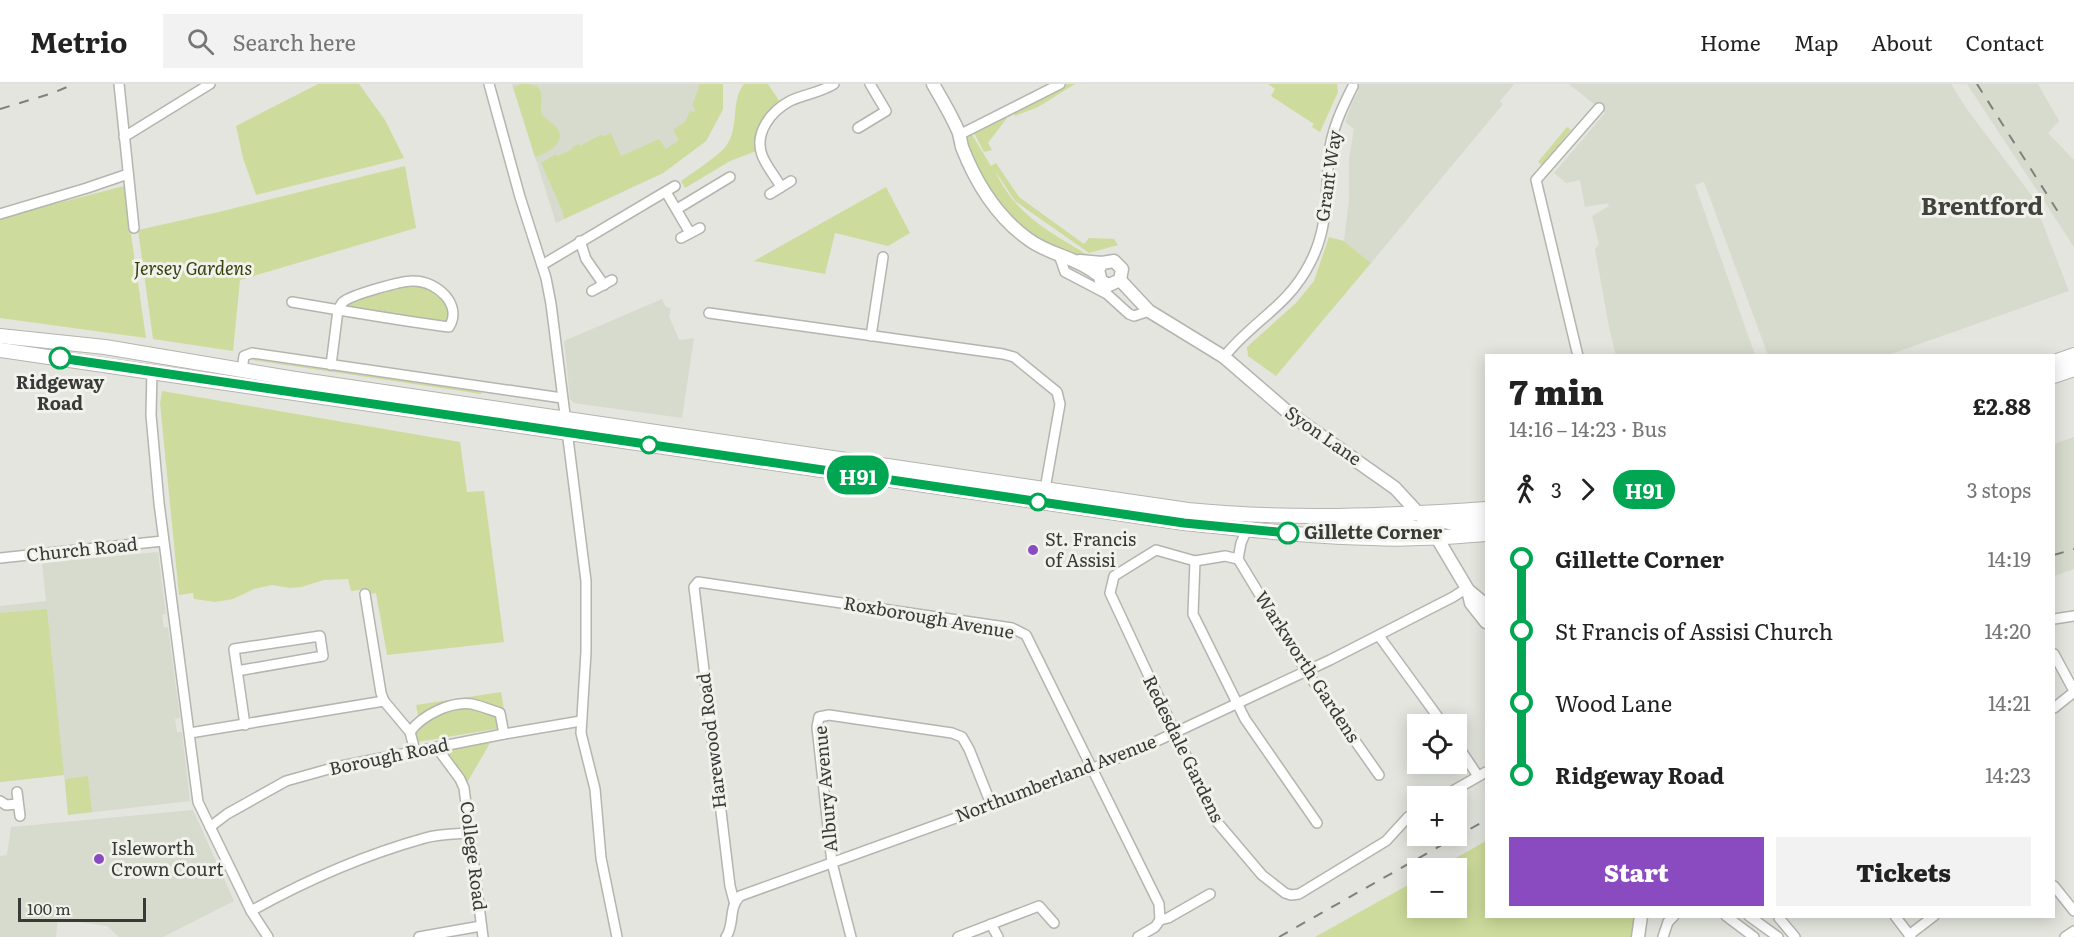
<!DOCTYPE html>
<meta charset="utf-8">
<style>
:root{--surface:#fff;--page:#f2f2f2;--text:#222;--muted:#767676;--line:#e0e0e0;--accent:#8b4bc0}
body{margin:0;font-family:Literata,serif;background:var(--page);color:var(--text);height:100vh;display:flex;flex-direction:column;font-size:22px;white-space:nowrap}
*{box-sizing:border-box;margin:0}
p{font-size:20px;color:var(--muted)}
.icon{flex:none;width:33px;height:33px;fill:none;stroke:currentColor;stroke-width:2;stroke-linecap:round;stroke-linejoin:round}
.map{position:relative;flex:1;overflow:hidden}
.panel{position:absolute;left:1485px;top:270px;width:570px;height:564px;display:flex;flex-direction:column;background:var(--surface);border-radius:0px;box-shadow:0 3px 15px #0003}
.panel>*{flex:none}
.badge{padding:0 12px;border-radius:20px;font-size:21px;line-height:39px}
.controls{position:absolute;left:1407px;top:630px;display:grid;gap:12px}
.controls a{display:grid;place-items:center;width:60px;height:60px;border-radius:0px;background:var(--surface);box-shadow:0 3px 15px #0003;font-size:30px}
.scale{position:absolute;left:18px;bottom:15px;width:128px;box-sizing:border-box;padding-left:6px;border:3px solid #393a37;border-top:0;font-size:16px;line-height:21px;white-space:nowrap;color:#393a37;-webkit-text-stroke:4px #f0f2eb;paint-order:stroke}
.map>.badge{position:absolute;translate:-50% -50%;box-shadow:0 0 0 3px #fff}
.legs{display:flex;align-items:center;gap:9px;height:66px;padding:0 24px;font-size:20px}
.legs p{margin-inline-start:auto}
.headline{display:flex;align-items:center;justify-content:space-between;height:102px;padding:0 24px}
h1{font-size:33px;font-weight:800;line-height:45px}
.primary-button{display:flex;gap:12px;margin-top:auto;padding:12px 24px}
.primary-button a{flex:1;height:69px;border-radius:0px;background:var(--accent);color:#fff;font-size:24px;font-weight:800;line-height:69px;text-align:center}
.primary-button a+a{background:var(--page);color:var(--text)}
ul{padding:0 24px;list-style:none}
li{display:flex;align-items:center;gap:21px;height:72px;font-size:22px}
li i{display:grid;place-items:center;width:9px;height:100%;margin:0 8px;background:currentColor}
li i::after{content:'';width:15px;height:15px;margin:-8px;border:4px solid;border-radius:50%;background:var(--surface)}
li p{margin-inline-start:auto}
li:first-child i{background:linear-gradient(#0000 50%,currentColor 0)}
li:last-child i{background:linear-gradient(currentColor 50%,#0000 0)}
header{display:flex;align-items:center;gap:36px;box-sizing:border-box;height:84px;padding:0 30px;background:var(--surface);border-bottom:2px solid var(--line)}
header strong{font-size:28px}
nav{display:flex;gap:33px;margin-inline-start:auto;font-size:21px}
.search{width:420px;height:54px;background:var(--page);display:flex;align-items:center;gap:15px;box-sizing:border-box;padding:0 21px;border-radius:0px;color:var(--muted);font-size:22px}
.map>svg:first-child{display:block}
.built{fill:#d7dbcd}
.green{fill:#cddc9c}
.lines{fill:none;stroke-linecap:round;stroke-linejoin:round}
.minor-casing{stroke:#b3b5ae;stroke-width:12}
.major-casing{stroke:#b3b5ae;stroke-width:15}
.highway-casing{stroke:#b3b5ae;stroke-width:16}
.minor{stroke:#fff;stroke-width:9}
.major{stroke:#fff;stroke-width:12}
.highway{stroke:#fff;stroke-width:14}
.rail{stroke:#7f817c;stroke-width:2;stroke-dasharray:10 10;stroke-linecap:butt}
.line-1-casing{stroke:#fff;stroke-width:14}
.line-1{stroke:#00a651;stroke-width:9}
.stop-1-dot{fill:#fff;stroke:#00a651;stroke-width:3}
.poi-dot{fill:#8b4bc0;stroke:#f0f2eb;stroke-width:2}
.labels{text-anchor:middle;stroke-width:6;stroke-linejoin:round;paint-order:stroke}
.street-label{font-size:18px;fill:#393a37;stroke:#f0f2eb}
.park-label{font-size:18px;font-style:italic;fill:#38410b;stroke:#f0f2eb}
.stop-label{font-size:18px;font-weight:bold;fill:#393a37;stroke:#f0f2eb}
.poi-label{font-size:18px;fill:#393a37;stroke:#f0f2eb;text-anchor:start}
.district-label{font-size:24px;font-weight:bold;fill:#41423d;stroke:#f0f2eb}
</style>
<header>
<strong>Metrio</strong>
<div class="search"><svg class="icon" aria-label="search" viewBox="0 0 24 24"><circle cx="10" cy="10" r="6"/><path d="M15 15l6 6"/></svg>Search here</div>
<nav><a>Home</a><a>Map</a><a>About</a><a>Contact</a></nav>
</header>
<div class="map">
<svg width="2074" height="853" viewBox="0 0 2074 853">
<rect width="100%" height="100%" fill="#e3e5de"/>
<!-- built -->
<g class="built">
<path d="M512 0H723V25L706 57 663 89 556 139Z"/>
<path d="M1350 0H1514L1500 17 1503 20 1371 179 1344 157 1349 116V74L1354 45 1345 38 1353 16 1359 7Z"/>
<path d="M1569 0H1951L1966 24 2032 112 2069 207 1888 271H1768L1704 98 1695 101 1755 271H1616L1609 243 1595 165 1599 160 1592 132 1609 122 1608 119 1585 123 1580 96 1566 99 1554 89 1605 29Z"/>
<path d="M1967 0H2038L2059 37 2048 49 2074 76V163Z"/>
<path d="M662 215 665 222 671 225 669 232 679 256 694 254 682 334 574 319 570 315 564 257Z"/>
<path d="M2074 353V485L2054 492V360Z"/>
<path d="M158 468 166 530 162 531 163 538 164 544 168 543 180 634 175 635 177 648H182L190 717 68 731 64 691 0 698V522L46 517 42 479Z"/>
<path d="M193 726 234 817 163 853H119L107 842 58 835 56 853H0V772L7 771 11 743Z"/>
</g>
<!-- green -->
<g class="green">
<path d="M318 0H359L385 36 404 74 256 111 243 74 236 42Z"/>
<path d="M523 0C552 0 537 20 542 30 545 35 549 36 553 40 571 56 549 69 535 73L513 3Z"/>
<path d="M700 0H723V25L706 57 663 89 564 135 562 126 541 79 556 70 557 72 573 65 572 63 579 60 580 62 602 50 603 53 611 49 621 72 659 55 666 65 679 56 673 46 685 38 690 27 694 28 695 24 692 22Z"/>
<path d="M744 0H768L780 18 759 66 730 77 685 104 681 97C691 90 721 70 726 62 740 44 730 17 744 0Z"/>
<path d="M1067 0H1075L1038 23 1015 32 1013 28 1047 13Z"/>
<path d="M1268 0H1337L1338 8 1320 48 1312 43 1314 40 1271 12 1275 5Z"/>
<path d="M1006 31 1007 34 988 59 992 66 984 68 974 49 978 45Z"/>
<path d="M1567 43 1571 46 1542 81 1538 78Z"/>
<path d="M971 49 991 82 996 79 1019 113 1084 160 1089 154 1114 155 1118 161 1089 169 1015 117 995 87C1017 133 1049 147 1091 173L1067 170 1037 157 999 125 975 81 967 55Z"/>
<path d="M405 82 416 144 240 196 233 267 153 255 138 146 223 127Z"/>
<path d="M124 102 146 254 0 234V134Z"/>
<path d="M886 103 910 149 888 162 835 149 825 190 754 177Z"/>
<path d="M1329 153 1344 157 1371 179 1276 292 1248 272 1247 263 1296 219 1314 197Z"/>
<path d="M413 201C433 203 449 214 449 236L443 239 347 224 349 219 354 217Z"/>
<path d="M253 275 481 308V310L252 276Z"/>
<path d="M162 307 460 358 467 408 484 407 504 558 387 571 376 509 369 510 368 505 351 507 348 495 324 496 301 503 290 504 272 501 254 505 233 515 215 518 194 515 193 509 179 511 160 319Z"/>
<path d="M47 525 64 691 0 698V529Z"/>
<path d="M501 608 507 643 417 658 415 648 420 641 416 621Z"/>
<path d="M494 652 464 704 437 664Z"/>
<path d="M88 692 92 728 68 731 65 695Z"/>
<path d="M1486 757V832L1635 833 1631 853H1315L1417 796 1418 824H1456V784H1438Z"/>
</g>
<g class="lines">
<!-- minor casing -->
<g class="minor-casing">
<g id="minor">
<path d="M119 0 134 144"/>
<path d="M489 0 520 113 546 194 551 220 586 497V568L581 649 595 705 601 774 617 853"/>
<path d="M858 44 886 27 870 0"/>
<path d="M959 51 1060 0"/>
<path d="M124 53 210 0"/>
<path d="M781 103C775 92 766 82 762 71 754 49 771 27 790 17 804 10 820 9 834 0"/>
<path d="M666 108 690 149"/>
<path d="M770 110 791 97"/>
<path d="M677 125 730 93"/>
<path d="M0 130 87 104 128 90"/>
<path d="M681 154 700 144"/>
<path d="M580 157 586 175 604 201"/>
<path d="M1059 171 1065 188 1107 210 1129 230 1134 232 1149 227"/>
<path d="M542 181 675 102"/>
<path d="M592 207 612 196"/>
<path d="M292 218C344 227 396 236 449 243 463 221 437 197 414 197 403 196 351 211 343 218 341 220 339 224 338 226L331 281"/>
<path d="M709 229 1003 270 1014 273 1057 308 1060 320 1045 405"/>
<path d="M871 252 883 173"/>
<path d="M1578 272 1536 96 1599 24"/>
<path d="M1224 273C1252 237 1288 223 1310 179 1329 143 1325 110 1329 71 1331 47 1342 24 1353 2"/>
<path d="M242 286 244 272 252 269 562 314"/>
<path d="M152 287 151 331 159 419 198 718 251 827 268 853"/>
<path d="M0 474 163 457"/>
<path d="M1238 475 1225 472 1195 477 1156 466 1114 492 1110 509 1217 738 1262 791 1285 809 1291 811 1299 810 1386 757 1408 733 1418 728"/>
<path d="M1238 475 1306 587 1379 691"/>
<path d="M1238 475 1241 459 1247 445"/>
<path d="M1195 477 1193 530 1245 635 1317 739"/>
<path d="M365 510 381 609 384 617 410 648 415 667"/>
<path d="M2054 535 2074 532"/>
<path d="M1379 552 1443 640"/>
<path d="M2054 570 2074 607"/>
<path d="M237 587 323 572 320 552 234 565 245 641"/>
<path d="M2054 624 2074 608"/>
<path d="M410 648C422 631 451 617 472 620 481 622 491 626 500 629L504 650"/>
<path d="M190 649 384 617"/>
<path d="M1456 659 1478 692"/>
<path d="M437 664 460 695 464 704 483 853"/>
<path d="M17 708 20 732"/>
<path d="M1444 712 1486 688"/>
<path d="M0 717 6 721 18 720"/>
<path d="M210 743 227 730 286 697 336 683 504 650 581 637"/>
<path d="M2054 802 2074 827"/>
<path d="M734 817 730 802 694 503 698 498 1012 544 1026 551 1159 820 1160 836"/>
<path d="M251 827C305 797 364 771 425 754 439 750 456 750 470 749"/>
<path d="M1726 832 1754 853"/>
<path d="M1749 832 1778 853"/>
<path d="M1780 832 1779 834 1795 853"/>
<path d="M1895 832 1911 853"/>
<path d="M991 840 998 853"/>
<path d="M1909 851 1934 832"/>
<path d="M419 853 481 842"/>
<path d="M726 853C735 840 728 824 740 812L1091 685 1142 664 1330 576 1453 513 1467 504"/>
<path d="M851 853 832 779 817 643 819 633 829 631 952 649 962 653 969 665 991 720"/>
<path d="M958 853 1039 822 1054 839"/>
<path d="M1138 853 1155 843 1160 836 1168 834 1210 810"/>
<path d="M1663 853 1668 838 1674 832"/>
<path d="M2065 853 2074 847"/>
</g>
</g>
<!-- major casing -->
<g class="major-casing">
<g id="major">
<path d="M933 0C942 16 952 32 959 49 960 54 961 58 962 63 976 99 996 132 1028 155 1049 171 1076 173 1097 190"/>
<path d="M1080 177 1102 179 1114 177 1122 185 1120 196 1109 201 1101 197 1098 186 1102 179"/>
<path d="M1120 196 1149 227 1224 273 1290 330 1395 404 1430 442 1468 506 1486 521"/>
<path d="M1468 506 1471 519 1486 538"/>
<path d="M1638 853 1641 832"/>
</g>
</g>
<!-- highway casing -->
<g class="highway-casing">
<g id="highway">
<path d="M0 252 105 263 295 295 1188 426C1287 436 1387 432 1486 425"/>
<path d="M0 266 1184 439C1246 445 1309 453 1372 454 1410 456 1448 453 1486 450"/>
<path d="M2054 278 2074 271"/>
<path d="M2054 292 2074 285"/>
<path d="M1428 433 1453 439 1486 438"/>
<path d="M1339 437C1374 445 1402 433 1436 452"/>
</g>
</g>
<!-- minor -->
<use href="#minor" class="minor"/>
<!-- major -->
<use href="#major" class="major"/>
<!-- highway -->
<use href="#highway" class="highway"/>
<!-- rail -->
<g class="rail">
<path d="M1977 0 2060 131"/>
<path d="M0 25 53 9 74 0"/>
<path d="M2054 471 2074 465"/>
<path d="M1279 853 1486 736"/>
</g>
</g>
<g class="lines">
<!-- line-1 casing -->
<g class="line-1-casing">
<path id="line-1" d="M60 274 1184 439 1288 449"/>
</g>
<!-- line-1 -->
<use href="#line-1" class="line-1"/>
</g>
<!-- markers -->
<g class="stop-1-dot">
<circle cx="60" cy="274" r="10"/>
<circle cx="649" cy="361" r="8"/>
<circle cx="1038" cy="418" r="8"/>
<circle cx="1288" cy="449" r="10"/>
</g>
<g class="poi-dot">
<circle cx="1033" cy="466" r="6"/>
<circle cx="99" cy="775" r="6"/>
</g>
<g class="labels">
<!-- street labels -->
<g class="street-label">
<text transform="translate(1329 92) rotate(-82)" y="6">Grant Way</text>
<text transform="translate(1323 352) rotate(35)" y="6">Syon Lane</text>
<text transform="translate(82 466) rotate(-6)" y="6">Church Road</text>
<text transform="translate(929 534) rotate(10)" y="6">Roxborough Avenue</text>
<text transform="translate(1307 583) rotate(57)" y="6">Warkworth Gardens</text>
<text transform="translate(712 657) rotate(-97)" y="6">Harewood Road</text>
<text transform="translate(1183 665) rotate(64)" y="6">Redesdale Gardens</text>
<text transform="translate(389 673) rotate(-12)" y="6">Borough Road</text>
<text transform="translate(1056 695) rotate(-21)" y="6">Northumberland Avenue</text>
<text transform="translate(826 705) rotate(-95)" y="6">Albury Avenue</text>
<text transform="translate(473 772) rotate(83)" y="6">College Road</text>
</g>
<!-- park labels -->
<g class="park-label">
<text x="193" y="191">Jersey Gardens</text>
</g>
<!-- stop labels -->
<g class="stop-label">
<text x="60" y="305">Ridgeway<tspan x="60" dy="21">Road</tspan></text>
<text x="1304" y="455" text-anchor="start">Gillette Corner</text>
</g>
<!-- poi labels -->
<g class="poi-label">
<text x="1045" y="462">St. Francis<tspan x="1045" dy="21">of Assisi</tspan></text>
<text x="111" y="771">Isleworth<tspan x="111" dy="21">Crown Court</tspan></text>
</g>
<!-- district labels -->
<g class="district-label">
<text x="1982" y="131">Brentford</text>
</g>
</g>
</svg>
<div class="controls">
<a><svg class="icon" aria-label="locate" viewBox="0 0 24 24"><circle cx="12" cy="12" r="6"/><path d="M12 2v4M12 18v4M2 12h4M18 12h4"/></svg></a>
<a>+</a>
<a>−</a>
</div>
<div class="scale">100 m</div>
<b class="badge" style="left:858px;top:391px;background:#00a651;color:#fff">H91</b>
<section class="panel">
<div class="headline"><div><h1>7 min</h1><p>14:16 – 14:23 · Bus</p></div><b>£2.88</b></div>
<div class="legs"><svg class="icon" aria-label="walk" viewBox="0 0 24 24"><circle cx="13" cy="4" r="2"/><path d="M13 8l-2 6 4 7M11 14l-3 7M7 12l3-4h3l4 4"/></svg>3<svg class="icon" aria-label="forward" viewBox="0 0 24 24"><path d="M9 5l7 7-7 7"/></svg><b class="badge" style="background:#00a651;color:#fff">H91</b><p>3 stops</p></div>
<ul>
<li><i style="color:#00a651"></i><b>Gillette Corner</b><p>14:19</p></li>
<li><i style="color:#00a651"></i><span>St Francis of Assisi Church</span><p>14:20</p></li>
<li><i style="color:#00a651"></i><span>Wood Lane</span><p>14:21</p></li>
<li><i style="color:#00a651"></i><b>Ridgeway Road</b><p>14:23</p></li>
</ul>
<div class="primary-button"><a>Start</a><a>Tickets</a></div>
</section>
</div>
